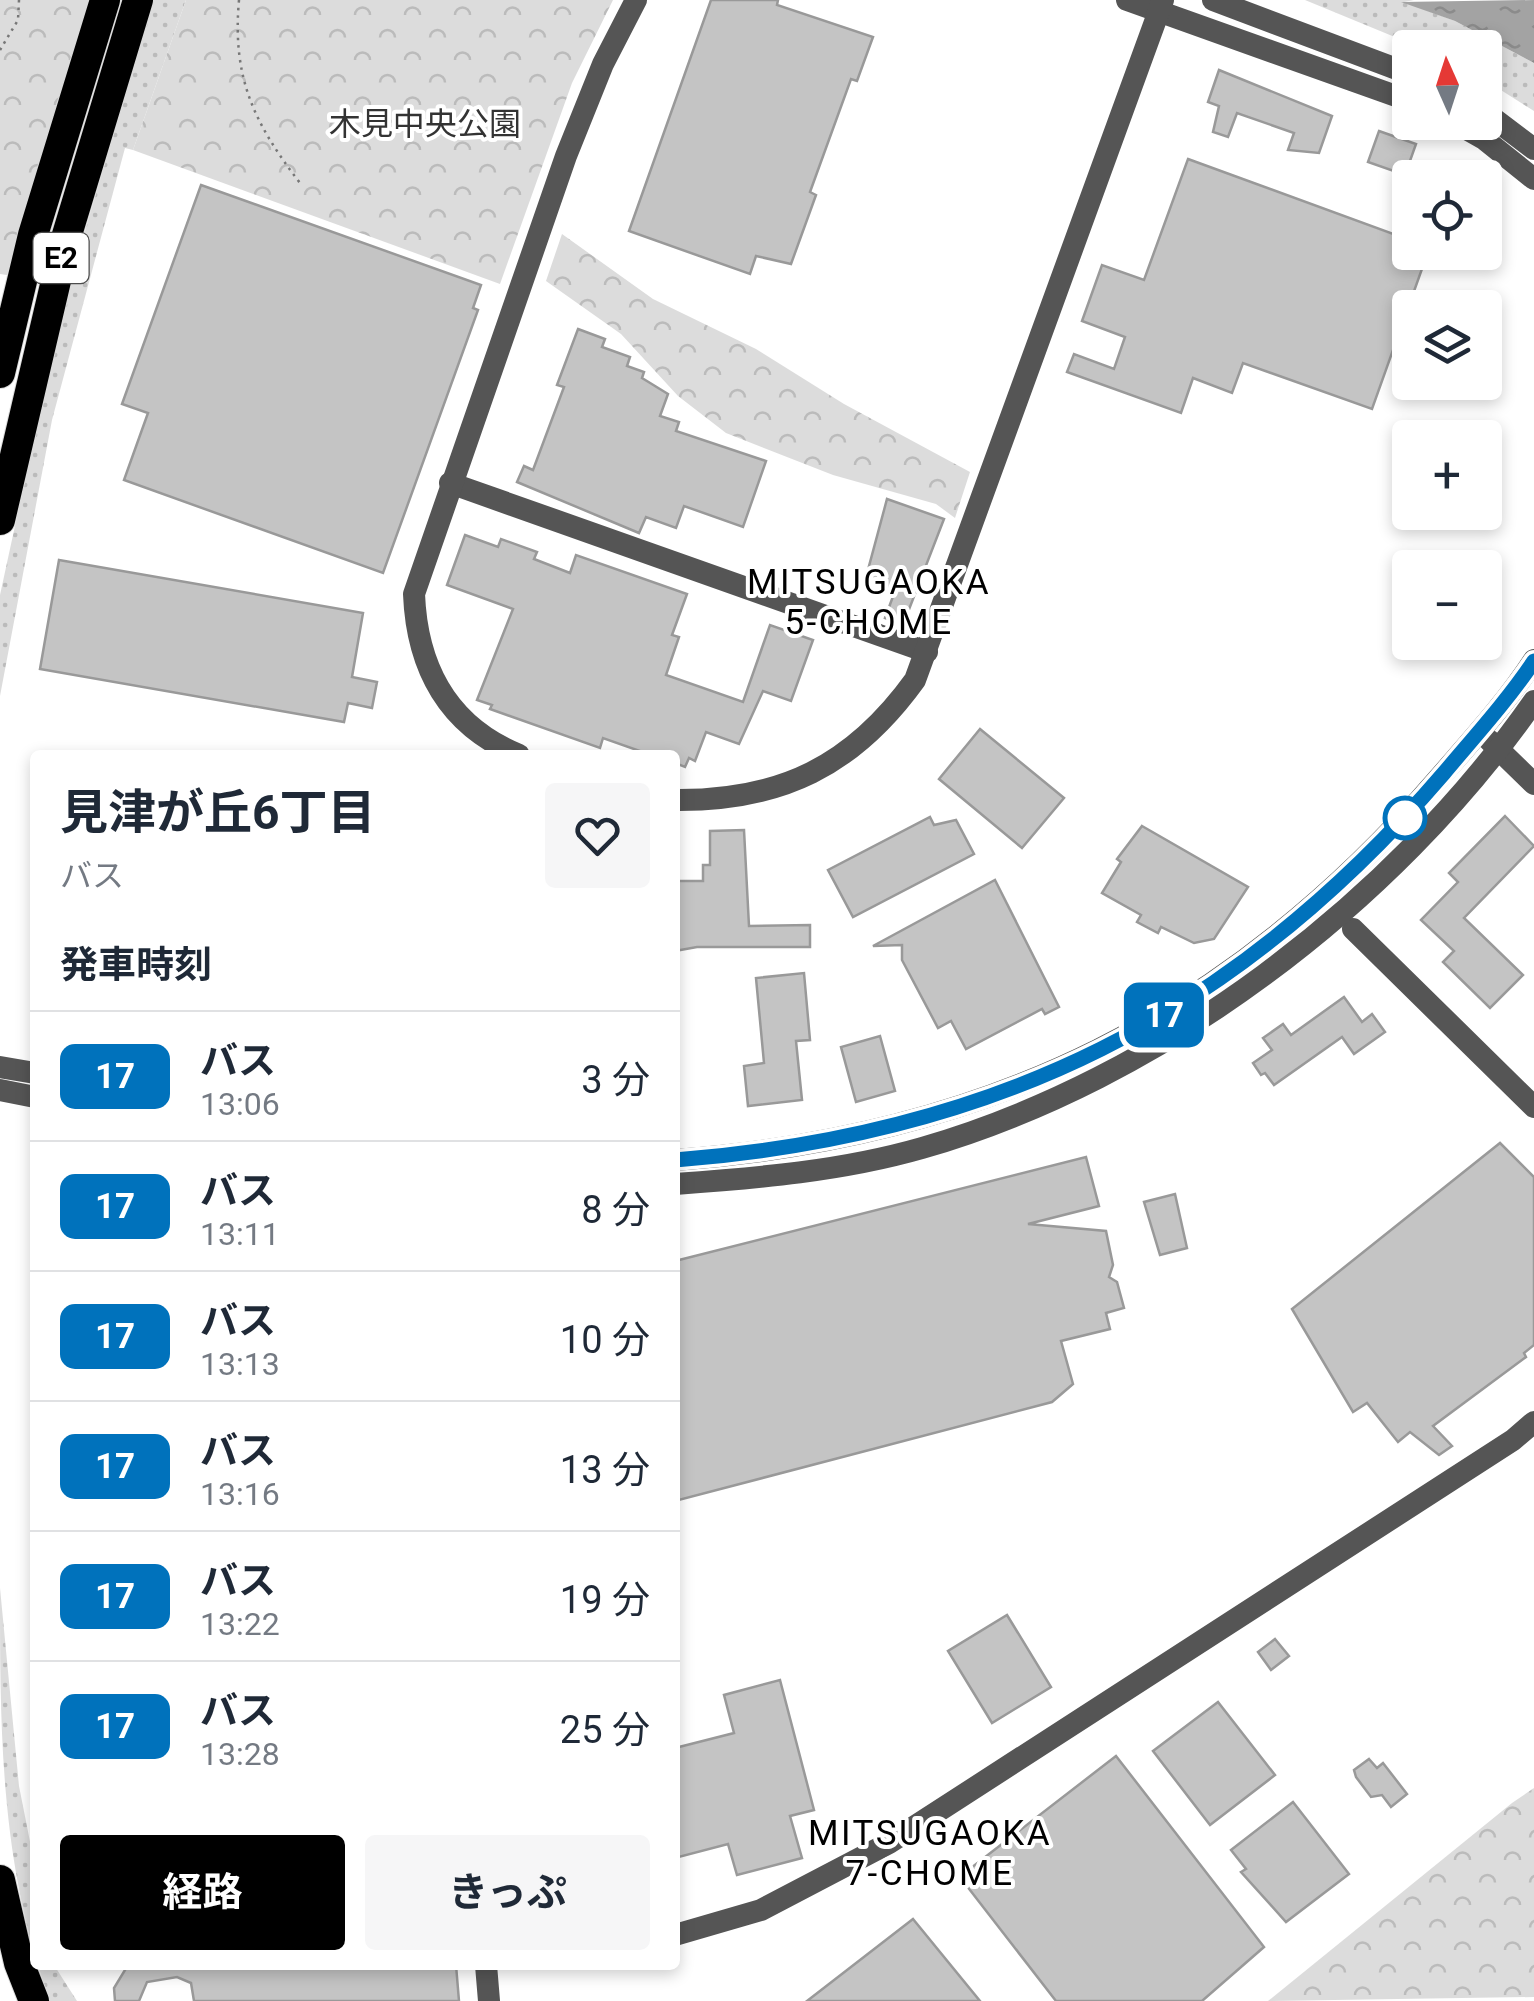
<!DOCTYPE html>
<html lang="ja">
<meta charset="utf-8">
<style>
:root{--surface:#fff;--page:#f6f6f7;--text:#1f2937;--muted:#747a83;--line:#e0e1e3;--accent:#000}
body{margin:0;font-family:Roboto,"Noto Sans JP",sans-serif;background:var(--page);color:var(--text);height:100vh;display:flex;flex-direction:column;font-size:38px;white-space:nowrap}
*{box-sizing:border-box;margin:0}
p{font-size:32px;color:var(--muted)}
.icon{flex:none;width:55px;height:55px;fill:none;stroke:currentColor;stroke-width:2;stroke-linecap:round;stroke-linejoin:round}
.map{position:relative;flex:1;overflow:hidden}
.details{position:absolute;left:30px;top:750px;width:650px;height:1220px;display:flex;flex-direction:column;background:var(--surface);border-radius:10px;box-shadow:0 5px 15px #0003}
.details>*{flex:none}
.badge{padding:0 20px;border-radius:15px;font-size:35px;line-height:65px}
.needle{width:65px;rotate:357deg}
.buttons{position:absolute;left:1392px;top:30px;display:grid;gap:20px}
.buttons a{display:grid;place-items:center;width:110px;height:110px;border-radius:10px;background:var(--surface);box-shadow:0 5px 15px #0003;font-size:50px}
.map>.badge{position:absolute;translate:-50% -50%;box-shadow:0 0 0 5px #fff}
h2{padding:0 30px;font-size:38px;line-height:90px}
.round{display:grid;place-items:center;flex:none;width:105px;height:105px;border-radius:10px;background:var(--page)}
.overview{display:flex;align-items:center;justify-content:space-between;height:170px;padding:0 30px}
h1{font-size:48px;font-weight:700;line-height:75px}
.action{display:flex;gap:20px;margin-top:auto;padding:20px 30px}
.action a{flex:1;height:115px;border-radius:10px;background:var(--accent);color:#fff;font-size:40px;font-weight:700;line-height:115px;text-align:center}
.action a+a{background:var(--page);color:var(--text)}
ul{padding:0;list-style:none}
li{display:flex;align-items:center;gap:30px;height:130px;padding:0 30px;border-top:2px solid var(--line)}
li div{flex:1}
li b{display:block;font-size:38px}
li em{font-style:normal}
li .badge{min-width:110px;font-weight:700;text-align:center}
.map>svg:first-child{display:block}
.grass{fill:url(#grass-dots)}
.forest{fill:url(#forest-crowns)}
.water{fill:url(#water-ripples)}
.building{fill:#c4c4c4;stroke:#999;stroke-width:2.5}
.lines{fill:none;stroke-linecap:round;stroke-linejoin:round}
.highway-casing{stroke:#dbdbdb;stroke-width:32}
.path{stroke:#777;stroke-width:2.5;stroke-dasharray:2.5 5;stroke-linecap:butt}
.minor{stroke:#555;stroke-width:22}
.highway{stroke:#000;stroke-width:30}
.line-casing{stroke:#fff;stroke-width:22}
.line{stroke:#0072bc;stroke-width:15}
.stop-dot{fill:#fff;stroke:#0072bc;stroke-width:5}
.labels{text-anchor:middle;stroke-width:8;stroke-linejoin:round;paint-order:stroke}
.shield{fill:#fff;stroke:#4c4c4c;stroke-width:2.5}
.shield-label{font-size:30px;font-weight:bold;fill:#000}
.park-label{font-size:32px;fill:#333;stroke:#fff}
.neighbourhood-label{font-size:35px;letter-spacing:2.5px;fill:#000;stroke:#fff}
</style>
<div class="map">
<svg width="1534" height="2001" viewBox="0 0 1534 2001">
<defs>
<pattern id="grass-dots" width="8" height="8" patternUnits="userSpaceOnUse" patternTransform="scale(2.5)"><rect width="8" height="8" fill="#dcdcdc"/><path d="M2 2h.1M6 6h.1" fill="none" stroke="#bbb" stroke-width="1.8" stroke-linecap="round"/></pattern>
<pattern id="forest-crowns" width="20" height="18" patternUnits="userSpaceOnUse" patternTransform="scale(2.5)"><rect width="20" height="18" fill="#dcdcdc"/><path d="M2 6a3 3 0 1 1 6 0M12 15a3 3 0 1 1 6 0" fill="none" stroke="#bbb"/></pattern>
<pattern id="water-ripples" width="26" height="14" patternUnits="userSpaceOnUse" patternTransform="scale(2.5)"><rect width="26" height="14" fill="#a3a3a3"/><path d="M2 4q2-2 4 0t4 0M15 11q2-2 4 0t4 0" fill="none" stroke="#8b8b8b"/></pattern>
</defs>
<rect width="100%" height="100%" fill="#fff"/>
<!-- grass -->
<g class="grass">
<path d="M153 0H186L133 150 125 148 52 420 0 696V595L62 309Z"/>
<path d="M1305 0H1414L1404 2 1455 21 1534 63V111L1485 80V48L1419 47Z"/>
<path d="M0 1588 19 1786 35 1867V1965H54L77 2001H50C0 1865 0 1732 0 1588Z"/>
</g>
<!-- forest -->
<g class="forest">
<path d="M0 0H93L7 275 0 274Z"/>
<path d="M186 0H613L572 83 500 284 133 150Z"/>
<path d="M562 234 653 299 756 349 844 404 970 472 955 518 936 504 833 475 726 433 678 396 621 334 546 281Z"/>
<path d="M1534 1788V1997L1268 2001 1512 1803Z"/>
</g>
<!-- water -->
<path class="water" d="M1534 0V63L1455 21 1401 2Z"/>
<!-- building -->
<g class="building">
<path d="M711 0H778L777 5 873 37 857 81 851 79 810 192 816 195 791 264 756 256 750 274 629 231Z"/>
<path d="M1219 70 1332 116 1319 153 1288 150 1294 133 1237 113 1228 137 1213 132 1219 106 1208 102Z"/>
<path d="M1379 131 1416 144 1405 175 1368 162Z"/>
<path d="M1188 159 1410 240V252H1428L1372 409 1243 363 1232 393 1193 378 1181 413 1067 372 1074 354 1114 369 1125 337 1082 321 1102 265 1144 280Z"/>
<path d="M201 185 481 285 473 308 478 310 383 573 124 480 148 413 122 404Z"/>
<path d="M578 329 605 339 602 347 630 357 627 366 644 372 642 378 668 394 660 416 679 422 676 431 766 461 743 527 684 506 676 528 646 517 639 533 517 482 524 466 533 470 564 387 557 385Z"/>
<path d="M887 499 944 519 903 625 885 618 895 591 865 581Z"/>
<path d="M465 535 498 547 501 539 537 552 534 559 570 573 576 555 687 594 672 635 679 637 666 675 743 702 770 625 813 640 791 701 763 691 739 744 706 732 695 761 689 758 685 767 675 763V755H651L603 738 600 748 490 709 492 705 477 700 513 609 447 585Z"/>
<path d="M59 560 363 613 352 677 377 682 372 708 348 703 344 722 40 669Z"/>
<path d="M980 729 1064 798 1022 848 939 779Z"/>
<path d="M1505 816 1534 846 1464 918 1523 975 1490 1008 1443 962 1454 951 1421 920 1458 882 1449 873Z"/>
<path d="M930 817 934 825 956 820 974 854 853 917 828 870Z"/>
<path d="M1142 826 1248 887 1214 939 1194 943 1161 927 1158 933 1137 922 1141 915 1102 893 1121 862 1117 859Z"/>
<path d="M744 830 749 926 810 925V947H697L675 951V881H703V865H710V831Z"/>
<path d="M995 880 1059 1007 1045 1014 1042 1009 966 1049 951 1021 938 1028 902 960V945L873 946Z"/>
<path d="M804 973 810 1040 796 1041 802 1100 748 1106 744 1066 764 1063 756 978Z"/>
<path d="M1344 997 1362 1022 1372 1014 1385 1032 1354 1054 1342 1037 1274 1085 1265 1073 1261 1075 1253 1063 1272 1050 1263 1038 1283 1024 1291 1035Z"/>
<path d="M880 1036 895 1091 856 1102 841 1047Z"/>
<path d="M1500 1143 1534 1177V1345L1524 1353 1526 1357 1433 1426 1452 1446 1439 1455 1410 1432 1398 1442 1367 1403 1353 1412 1292 1309Z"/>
<path d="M1086 1157 1099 1206 1028 1224 1106 1231 1113 1265 1109 1277 1117 1282 1124 1308 1106 1313 1110 1329 1061 1341 1073 1384 1052 1402 675 1501V1261Z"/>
<path d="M1175 1194 1187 1248 1160 1255 1144 1202Z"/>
<path d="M1007 1615 1051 1687 992 1723 948 1651Z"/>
<path d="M1275 1639 1289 1656 1271 1670 1258 1652Z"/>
<path d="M780 1680 814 1810 790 1816 802 1858 737 1875 728 1844 675 1858V1748L734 1733 724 1695Z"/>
<path d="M1218 1702 1275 1775 1210 1825 1153 1751Z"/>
<path d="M1116 1756 1264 1947 1202 2001H1056L956 1872 968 1863 971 1868Z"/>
<path d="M1369 1759 1377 1768 1383 1763 1407 1794 1391 1807 1382 1795 1371 1797 1356 1777 1354 1770Z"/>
<path d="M1293 1802 1349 1874 1286 1922 1241 1872 1246 1869 1231 1850Z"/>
<path d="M913 1919 980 2001H807Z"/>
<path d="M128 1965H456L459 2001H194L191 1983 177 1977 147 1982 139 2001H115L114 1988Z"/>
</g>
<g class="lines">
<!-- highway casing -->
<g class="highway-casing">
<g id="highway">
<path d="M0 373 33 235 105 0"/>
<path d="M0 520 66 238 138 0"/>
<path d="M0 1880 19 1963 34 2001"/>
</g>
</g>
<!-- path -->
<g class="path">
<path d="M239 0C232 78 254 123 300 183"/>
<path d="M0 50 18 20 19 0"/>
</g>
<!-- minor -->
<g class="minor">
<path d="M1127 0 1410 101"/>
<path d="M1213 0 1410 74"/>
<path d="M1485 112 1534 149"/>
<path d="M1454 122 1484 139 1534 179"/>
<path d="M450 483 927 652"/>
<path d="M1490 741 1534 784"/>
<path d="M519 755C448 726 417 668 414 594L566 156 603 64 636 0"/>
<path d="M675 800C781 801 853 766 915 680L1163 0"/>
<path d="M1353 929 1534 1107"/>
<path d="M0 1067 35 1073"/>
<path d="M0 1090 35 1097"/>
<path d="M675 1160C989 1137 1233 1017 1439 778 1472 740 1506 703 1534 660"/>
<path d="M675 1184C758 1178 842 1171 922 1148 1161 1079 1392 904 1534 701"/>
<path d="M675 1935 761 1910 889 1843 1513 1440 1534 1422"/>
<path d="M486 1965 489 2001"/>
</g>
<!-- highway -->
<use href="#highway" class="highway"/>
</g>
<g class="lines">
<!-- line casing -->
<g class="line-casing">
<path id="line" d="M675 1160C996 1135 1234 1018 1444 773 1475 736 1507 701 1534 661"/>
</g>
<!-- line -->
<use href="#line" class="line"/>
</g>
<!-- markers -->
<circle class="stop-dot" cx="1405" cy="818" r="20"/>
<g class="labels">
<!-- shield labels -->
<rect class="shield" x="33.5" y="233" width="55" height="50" rx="8"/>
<g class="shield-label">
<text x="61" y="268">E2</text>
</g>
<!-- park labels -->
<g class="park-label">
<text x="425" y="135">木見中央公園</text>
</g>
<!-- neighbourhood labels -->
<g class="neighbourhood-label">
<text x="869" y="594">MITSUGAOKA<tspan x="869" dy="40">5-CHOME</tspan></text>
<text x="930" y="1845">MITSUGAOKA<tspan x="930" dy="40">7-CHOME</tspan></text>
</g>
</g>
</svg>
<div class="buttons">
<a><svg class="needle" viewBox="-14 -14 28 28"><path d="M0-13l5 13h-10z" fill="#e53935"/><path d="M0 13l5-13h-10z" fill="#747a83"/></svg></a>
<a><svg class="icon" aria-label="locate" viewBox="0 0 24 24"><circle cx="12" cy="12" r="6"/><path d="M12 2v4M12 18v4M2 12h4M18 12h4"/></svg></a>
<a><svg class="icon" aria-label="layers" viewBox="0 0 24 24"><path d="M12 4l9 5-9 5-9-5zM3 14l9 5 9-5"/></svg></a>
<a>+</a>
<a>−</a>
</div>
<b class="badge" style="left:1164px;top:1015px;background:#0072bc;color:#fff">17</b>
<section class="details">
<div class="overview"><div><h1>見津が丘6丁目</h1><p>バス</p></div><a class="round"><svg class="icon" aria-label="heart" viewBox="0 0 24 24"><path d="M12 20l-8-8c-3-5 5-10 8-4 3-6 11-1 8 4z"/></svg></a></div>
<h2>発車時刻</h2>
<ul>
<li><span class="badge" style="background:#0072bc;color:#fff">17</span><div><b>バス</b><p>13:06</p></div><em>3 分</em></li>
<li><span class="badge" style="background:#0072bc;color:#fff">17</span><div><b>バス</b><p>13:11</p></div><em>8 分</em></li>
<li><span class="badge" style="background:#0072bc;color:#fff">17</span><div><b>バス</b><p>13:13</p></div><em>10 分</em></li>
<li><span class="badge" style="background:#0072bc;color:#fff">17</span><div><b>バス</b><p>13:16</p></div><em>13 分</em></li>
<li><span class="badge" style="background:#0072bc;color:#fff">17</span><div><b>バス</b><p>13:22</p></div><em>19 分</em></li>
<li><span class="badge" style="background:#0072bc;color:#fff">17</span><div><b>バス</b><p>13:28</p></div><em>25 分</em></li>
</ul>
<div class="action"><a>経路</a><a>きっぷ</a></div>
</section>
</div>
